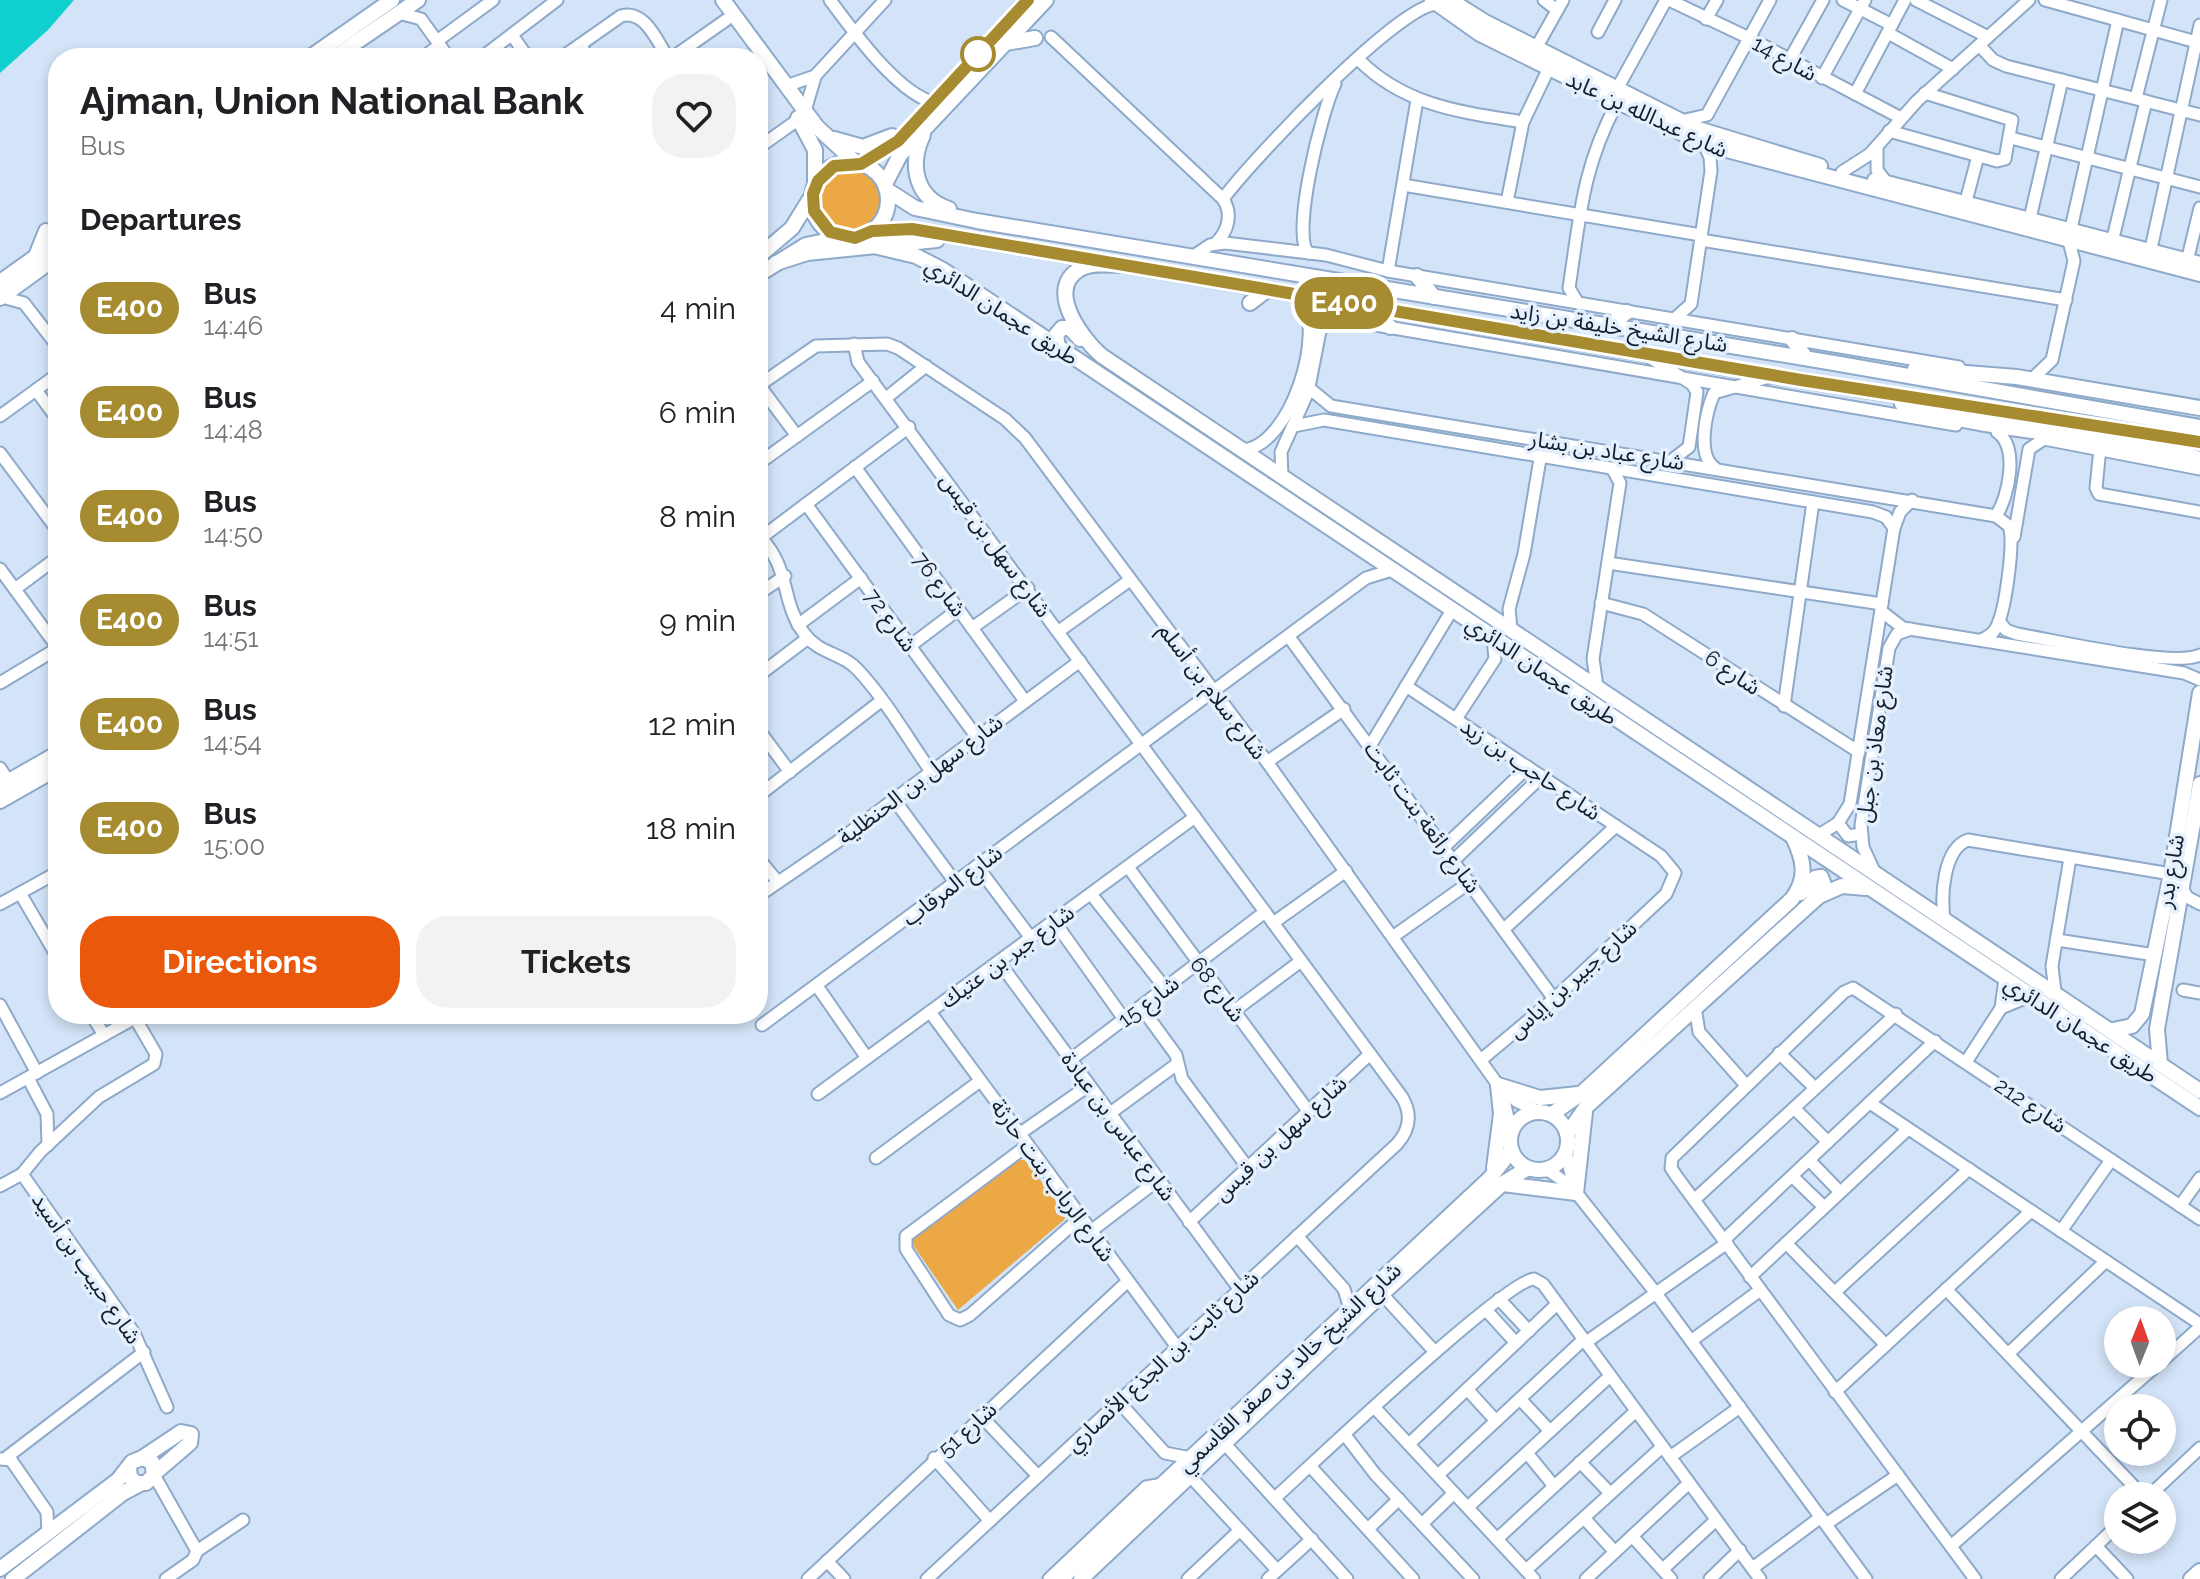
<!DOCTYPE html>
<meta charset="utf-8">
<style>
:root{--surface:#fff;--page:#f2f2f2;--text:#202124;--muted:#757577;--accent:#ea580c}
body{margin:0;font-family:Raleway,"Noto Sans Arabic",sans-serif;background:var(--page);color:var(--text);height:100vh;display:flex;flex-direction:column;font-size:30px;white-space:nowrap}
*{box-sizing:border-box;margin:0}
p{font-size:26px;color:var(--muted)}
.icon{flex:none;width:44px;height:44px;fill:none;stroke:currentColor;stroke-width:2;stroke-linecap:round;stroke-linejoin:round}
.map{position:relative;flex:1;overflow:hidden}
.details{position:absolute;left:48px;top:48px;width:720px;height:976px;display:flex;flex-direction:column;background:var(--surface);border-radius:32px;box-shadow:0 4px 12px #0003}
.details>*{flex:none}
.badge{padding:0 16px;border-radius:26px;font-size:28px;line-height:52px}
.needle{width:52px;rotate:1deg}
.fabs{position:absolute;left:2104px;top:1306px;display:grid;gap:16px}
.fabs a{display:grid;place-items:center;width:72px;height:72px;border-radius:50%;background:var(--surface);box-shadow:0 4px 12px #0003;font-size:40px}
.map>.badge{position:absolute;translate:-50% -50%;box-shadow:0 0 0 4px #fff}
h2{padding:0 32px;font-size:30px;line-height:72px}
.round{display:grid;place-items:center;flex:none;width:84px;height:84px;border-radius:32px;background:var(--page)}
.overview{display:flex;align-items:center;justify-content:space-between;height:136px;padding:0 32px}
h1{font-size:38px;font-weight:700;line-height:60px}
.primary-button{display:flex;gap:16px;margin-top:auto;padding:16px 32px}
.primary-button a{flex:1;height:92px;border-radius:32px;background:var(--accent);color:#fff;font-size:32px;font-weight:700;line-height:92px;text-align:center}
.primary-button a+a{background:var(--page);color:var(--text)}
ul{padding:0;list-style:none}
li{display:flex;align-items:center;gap:24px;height:104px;padding:0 32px}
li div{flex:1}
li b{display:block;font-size:30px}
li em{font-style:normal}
li .badge{min-width:88px;font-weight:700;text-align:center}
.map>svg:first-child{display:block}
.green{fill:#eca844}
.water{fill:#10d1cf}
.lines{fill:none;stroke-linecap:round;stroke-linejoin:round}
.minor-casing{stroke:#8ea9c9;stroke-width:15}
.major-casing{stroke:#8ea9c9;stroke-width:18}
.minor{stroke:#fff;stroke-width:11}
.major{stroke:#fff;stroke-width:14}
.line-casing{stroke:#fff;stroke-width:18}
.line{stroke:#a78b30;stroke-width:12}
.stop-dot{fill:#fff;stroke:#a78b30;stroke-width:4}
.labels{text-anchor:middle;stroke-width:7;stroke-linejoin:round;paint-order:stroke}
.street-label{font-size:22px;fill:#141e2a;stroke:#e5f0fe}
</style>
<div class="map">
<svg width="2200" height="1579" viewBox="0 0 2200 1579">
<rect width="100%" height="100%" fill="#d3e4f8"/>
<!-- green -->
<g class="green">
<circle cx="850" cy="198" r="33"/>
<path d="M1019 1160H1025L1066 1214 1064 1220 958 1310 911 1242 912 1237Z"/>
</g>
<!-- water -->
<path class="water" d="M0 0H74L48 30 0 73Z"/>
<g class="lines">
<!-- minor casing -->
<g class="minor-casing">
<g id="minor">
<path d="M830 0C853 31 893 87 929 101"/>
<path d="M1544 0 1557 10"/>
<path d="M1669 0 1749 38 1901 118"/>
<path d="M1843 0 1892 25"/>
<path d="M1916 0 1988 37"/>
<path d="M2045 0 2200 43"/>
<path d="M399 13 421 19 449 58"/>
<path d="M1706 19 1717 0"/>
<path d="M1598 32 1615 0"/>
<path d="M1888 33 1953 69"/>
<path d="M512 35 528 58"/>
<path d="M1051 37 1223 199C1233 214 1228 231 1216 243"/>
<path d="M437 41 493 0"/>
<path d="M580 45 589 58"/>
<path d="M1980 46 1993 60 2006 66 2200 115"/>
<path d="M1536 48 1563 0"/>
<path d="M422 58 440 45"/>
<path d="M481 58 557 0"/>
<path d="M561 58 621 16C645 9 657 41 668 58"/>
<path d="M672 58 726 20"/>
<path d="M1359 60C1405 106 1461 112 1523 122"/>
<path d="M1789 61 1823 0"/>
<path d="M1822 78 1865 0"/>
<path d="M786 86 815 76 885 0"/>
<path d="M1617 89 1666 0"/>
<path d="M1855 94 1905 0"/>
<path d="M2136 98 2161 0"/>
<path d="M805 111 815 77"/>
<path d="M1681 121 1707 115 1770 0"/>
<path d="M1889 131 1997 161 2005 159 2012 120 1925 93"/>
<path d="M2011 138 2200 187"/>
<path d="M1877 146V170L1887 183"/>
<path d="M758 148 799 119"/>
<path d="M1842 172 1870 154 1917 101 2029 0"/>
<path d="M1403 185 1701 235"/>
<path d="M1223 199C1250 162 1398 5 1437 4"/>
<path d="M1966 201 1978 156"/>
<path d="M1507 202 1523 122 1549 68"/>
<path d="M2031 214 2062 80"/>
<path d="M2072 224 2118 20"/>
<path d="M2114 234 2146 101"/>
<path d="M1701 240 2066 300"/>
<path d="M2152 244 2200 25"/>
<path d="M1308 253C1291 233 1322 110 1335 84"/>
<path d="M2189 253 2200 208"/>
<path d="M1192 257 1210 245 1225 243 1326 255 1388 271 1959 367"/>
<path d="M1388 271 1417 100"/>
<path d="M2 297 24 303 58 347"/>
<path d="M1578 303 1569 288C1580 217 1582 168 1617 103"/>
<path d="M1673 320 1691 304 1711 171 1710 157 1704 144"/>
<path d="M1320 329 1341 319 1956 425"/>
<path d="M854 344 858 362 1402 1097C1412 1114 1410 1129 1397 1144L927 1579"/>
<path d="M1649 357 1692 384 1697 392 1689 447 1672 460"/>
<path d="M2032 379 2052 360 2074 261 2069 241"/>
<path d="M759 385 797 436"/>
<path d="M758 386 816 346 887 344 898 348 1005 419 1025 438 1267 762 1498 1085 1516 1101 1537 1111"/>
<path d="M1309 388 1331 406 1996 516 2009 526C2015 542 2005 613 1996 628 1993 634 1988 637 1981 640"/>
<path d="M36 390 58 420"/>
<path d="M886 398 926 366"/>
<path d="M0 416 58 374"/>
<path d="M1294 426 1324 420 1873 512 1886 517 1894 528"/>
<path d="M2044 439 2200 469"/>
<path d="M2100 448 2096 488 2099 494 2200 512"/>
<path d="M1243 450C1291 446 1327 330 1300 295"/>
<path d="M0 453 58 531"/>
<path d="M758 464 873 381"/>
<path d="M855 467 1025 701"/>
<path d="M1715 468C1696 455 1706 412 1714 393L1769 377"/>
<path d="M1282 476 1281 452 1308 392 1322 321 1338 302"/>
<path d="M806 504 976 736"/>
<path d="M1996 516C2009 496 2019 447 1997 432"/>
<path d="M2014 537 2029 449 2044 439"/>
<path d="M761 538C790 568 781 601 803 632 819 655 842 652 858 670 885 699 907 737 930 770"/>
<path d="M758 540 909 427"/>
<path d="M1608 563 1882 604"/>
<path d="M0 569 58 648"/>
<path d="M15 589 58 557"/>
<path d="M758 594 785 576"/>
<path d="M1601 603 1643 614 1859 752"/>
<path d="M1881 611 1903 628 2184 673 2200 680"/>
<path d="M1999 621 2006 630 2017 634C2054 640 2172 668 2200 655"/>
<path d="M798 625 861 578"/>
<path d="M972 628 1028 588"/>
<path d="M1511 628 1509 609 1524 554 1540 459"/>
<path d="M1059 631 1130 580"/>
<path d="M1289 637 1554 999"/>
<path d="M910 646 959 609"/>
<path d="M758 676 808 638"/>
<path d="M0 683 58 648"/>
<path d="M1406 686 1661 856 1675 873 1666 894 1554 999 1482 1059"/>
<path d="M1597 686 1593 659 1620 483 1613 470"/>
<path d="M1784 706 1813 502"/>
<path d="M1456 719 1495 659 1493 638"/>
<path d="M758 729 790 772"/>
<path d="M1370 746 1452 610"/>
<path d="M1267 762 1344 709"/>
<path d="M0 768 9 782"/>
<path d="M758 796 881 701"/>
<path d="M893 798 955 882"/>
<path d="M1838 823 1848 836 1861 834"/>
<path d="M1819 835 1838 823 1850 804 1894 528 1900 512 1912 500"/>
<path d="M1444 847 1528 767"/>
<path d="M758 858 778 882"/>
<path d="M1454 860 1542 776"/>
<path d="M977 866 1031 938"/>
<path d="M1128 867 1309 1112"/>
<path d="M1874 871 1863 847 1861 825 1889 648 1897 634 1911 629"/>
<path d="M2181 886 2187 897 2200 904"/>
<path d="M20 893 58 958"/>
<path d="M1091 894 1165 988"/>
<path d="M758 896 837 842 1080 661"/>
<path d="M0 904 58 872"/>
<path d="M1944 918C1941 896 1943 849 1968 840L2171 874"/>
<path d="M1054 921 1124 1019"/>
<path d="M1273 923 1346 871"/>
<path d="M1504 929 1616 826"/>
<path d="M1394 936 1470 882"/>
<path d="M2057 940 2155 955"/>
<path d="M999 962 1240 1290"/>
<path d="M817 986 867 1058"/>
<path d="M2183 990 2200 993"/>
<path d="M2055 992 2052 966 2070 858"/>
<path d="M0 1005 37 1073"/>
<path d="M1141 1007 1176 1055 1182 1079 1248 1168"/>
<path d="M1695 1007 1699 1032 1745 1084"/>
<path d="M2001 1008 2030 996"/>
<path d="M1234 1011 1301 961"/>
<path d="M930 1012 1177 1347"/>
<path d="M91 1014 104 1035"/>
<path d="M762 1025 1366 578 1392 570"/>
<path d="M1779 1053 1815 1088"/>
<path d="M1070 1060 1265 912"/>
<path d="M1966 1062 2001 1008 2005 979"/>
<path d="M28 1078 47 1114 48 1145"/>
<path d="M0 1093 142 1014"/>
<path d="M818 1094 1195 817"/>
<path d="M1870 1103 2200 1324"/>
<path d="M1505 1105 1511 1131"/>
<path d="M1794 1108 1828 1142"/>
<path d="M1109 1114 1177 1064"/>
<path d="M1019 1134 1088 1086"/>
<path d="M1028 1145 906 1236V1249L949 1315 960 1320 970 1315 1081 1217"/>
<path d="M1566 1152 1574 1188"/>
<path d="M876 1158 980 1081"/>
<path d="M1809 1160 1840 1192"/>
<path d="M1546 1169 1571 1186 1655 1292 1866 1579"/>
<path d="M22 1174 134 1333 167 1407"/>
<path d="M1792 1176 1824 1207"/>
<path d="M0 1186 22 1174 40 1152 99 1097 154 1064 156 1054 135 1018"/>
<path d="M1694 1200 1896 1014"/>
<path d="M2180 1206 2200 1178"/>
<path d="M1189 1222 1370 1054"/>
<path d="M1091 1231 1158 1180"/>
<path d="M2061 1231 2111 1160"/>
<path d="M1297 1236 1344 1289 1350 1309"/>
<path d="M1725 1239 1935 1041"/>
<path d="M1786 1243 1886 1345"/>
<path d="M1750 1277 1908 1129"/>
<path d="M1946 1289 2143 1496"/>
<path d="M1835 1292 1969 1169"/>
<path d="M1382 1294 1435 1352"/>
<path d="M1499 1299 1529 1331"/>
<path d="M1486 1310 1516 1343"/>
<path d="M1691 1341 1759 1291"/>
<path d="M1585 1343 1727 1243"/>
<path d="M2008 1354 2106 1261"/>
<path d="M2162 1361 2200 1327"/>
<path d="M1467 1389 1496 1421"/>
<path d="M1835 1392 2031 1211"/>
<path d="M1520 1399 1550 1431"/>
<path d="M1119 1402 1165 1453 1191 1458"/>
<path d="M1375 1408 1534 1579"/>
<path d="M981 1416 1038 1476"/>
<path d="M1345 1435 1375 1474 1473 1579"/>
<path d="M1225 1444 1347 1579"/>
<path d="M1409 1444 1557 1304"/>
<path d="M1527 1453 1554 1486"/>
<path d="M7 1457 144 1352"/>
<path d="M1670 1457 1740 1407"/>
<path d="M934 1458 990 1521"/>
<path d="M1 1459 11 1460 47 1512 48 1534"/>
<path d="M1580 1462 1610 1493"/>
<path d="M1310 1466 1413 1579"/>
<path d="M154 1475 197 1551 193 1560 166 1579"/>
<path d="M1438 1475 1583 1340"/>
<path d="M1191 1477 1277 1570"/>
<path d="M2149 1496 2200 1448"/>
<path d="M1275 1498C1310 1466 1506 1280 1534 1279L1543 1284 1760 1579"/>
<path d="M1468 1507 1610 1376"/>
<path d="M1584 1518 1615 1552"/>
<path d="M1422 1524 1454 1493"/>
<path d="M1826 1524 1898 1475"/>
<path d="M1369 1528 1399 1499"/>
<path d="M1632 1536 1671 1579"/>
<path d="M1497 1539 1636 1411"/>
<path d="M1951 1546 2158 1364"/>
<path d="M2096 1546 2127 1579"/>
<path d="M197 1551 243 1520"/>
<path d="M827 1561 844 1579"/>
<path d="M1754 1567 1821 1517"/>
<path d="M1663 1569 1716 1520"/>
<path d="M1526 1570 1662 1447"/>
<path d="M808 1579 1128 1281"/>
<path d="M1049 1579 1146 1487 1163 1484"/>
<path d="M1188 1579 1240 1530"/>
<path d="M1268 1579 1312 1539"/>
<path d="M1586 1579 1688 1484"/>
<path d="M1710 1579 1740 1550"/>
<path d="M1975 1579 1677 1177 1671 1168 1672 1158 1844 992 1853 988 2200 1219"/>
<path d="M2061 1579 2118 1525"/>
</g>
</g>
<!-- major casing -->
<g class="major-casing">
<g id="major">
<path d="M723 0 817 127 855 162"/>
<path d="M1432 0 1480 34 1704 144 2200 274"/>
<path d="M1450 0 1485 22 1695 128 1820 166"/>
<path d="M1006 43 1035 38"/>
<path d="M309 58 392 0"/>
<path d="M333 58 418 0"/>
<path d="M798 118 815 150V185"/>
<path d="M923 135C909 165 915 198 949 209"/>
<path d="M834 139 863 147 892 136"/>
<circle cx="850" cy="200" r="38"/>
<path d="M861 164 906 134 1028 0"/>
<path d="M1875 180 2200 264"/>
<path d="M885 184 900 155 1046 0"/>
<path d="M887 190 915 208 977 221 1834 363 2200 427"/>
<path d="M872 231 912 229 1775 376 2200 443"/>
<path d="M878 247 916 256 943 270 2200 1108"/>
<path d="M36 256 46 231"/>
<path d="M758 257 792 228 813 194"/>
<path d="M776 263 807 253 937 240"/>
<path d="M1124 265C1111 265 1092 262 1080 269 1044 289 1083 340 1102 356L2200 1091"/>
<path d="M758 275 806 245 840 238"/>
<path d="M1417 276 1434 297"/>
<path d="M0 282 58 241"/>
<path d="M0 298 58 256"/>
<path d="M1250 303 1267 290"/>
<path d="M1369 308 1390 327"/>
<path d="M1609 325 1627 312"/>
<path d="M1792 339 1806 358"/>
<path d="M1058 347 1056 335 1062 328H1070L1080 339"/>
<path d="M1915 369 2017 377 2200 408"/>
<path d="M1902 404C1994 435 2104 433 2200 459"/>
<path d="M0 786 58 753"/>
<path d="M0 801 58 768"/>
<path d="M1801 893 1815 878 1821 877 1824 885 1814 895"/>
<path d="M2113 1030 2132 1026 2142 1014 2171 874 2200 693"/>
<path d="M2160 1064 2157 1029 2200 784"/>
<path d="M1498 1085 1540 1098 1578 1094"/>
<circle cx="1539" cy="1141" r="29"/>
<path d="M1552 1114 1582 1093 1792 899C1808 878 1804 860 1793 837"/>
<path d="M1568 1133 1586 1107 1819 896 1842 886 1866 888"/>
<path d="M1494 1168 1501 1114 1498 1085"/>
<path d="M1503 1184 1576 1193 1585 1112"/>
<path d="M142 1458 181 1432 191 1434 190 1443 155 1473"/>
<path d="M0 1569 118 1480 132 1462 142 1458 152 1462 154 1475 146 1483H136L130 1477 129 1468"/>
<path d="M13 1579 123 1493 140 1484"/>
<path d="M1061 1579 1490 1178 1511 1151"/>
<path d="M1081 1579 1382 1294 1502 1184 1528 1168"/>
<path d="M2191 1579 2200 1571"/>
</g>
</g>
<!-- minor -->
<use href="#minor" class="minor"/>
<!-- major -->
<use href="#major" class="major"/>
</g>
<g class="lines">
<!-- line casing -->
<g class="line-casing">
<path id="line" d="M1028 0 898 141 861 164 834 166 818 181 813 194 814 211 830 232 855 238 872 231 912 229 1801 380 2200 442"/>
</g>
<!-- line -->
<use href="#line" class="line"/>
</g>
<!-- markers -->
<circle class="stop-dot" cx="978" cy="54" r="16"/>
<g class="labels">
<!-- street labels -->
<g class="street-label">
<text transform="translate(1785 58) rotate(29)" y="8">شارع 14</text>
<text transform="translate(1647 114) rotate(25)" y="8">شارع عبدالله بن عابد</text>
<text transform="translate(1002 311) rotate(33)" y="8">طريق عجمان الدائري</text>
<text transform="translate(1619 327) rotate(9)" y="8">شارع الشيخ خليفة بن زايد</text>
<text transform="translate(1607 450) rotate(9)" y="8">شارع عباد بن بشار</text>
<text transform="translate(996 545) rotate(54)" y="8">شارع سهل بن قيس</text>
<text transform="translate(940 584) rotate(54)" y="8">شارع 76</text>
<text transform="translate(891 620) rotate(54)" y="8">شارع 72</text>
<text transform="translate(1542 670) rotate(34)" y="8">طريق عجمان الدائري</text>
<text transform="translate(1733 672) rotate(34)" y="8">شارع 6</text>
<text transform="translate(1213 691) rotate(53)" y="8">شارع سلام بن أسلم</text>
<text transform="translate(1874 744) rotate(-82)" y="8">شارع معاذ بن جبل</text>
<text transform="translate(1531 769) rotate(34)" y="8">شارع حاجب بن زيد</text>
<text transform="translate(920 779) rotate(-37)" y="8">شارع سهل بن الحنظلية</text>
<text transform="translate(1423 817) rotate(54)" y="8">شارع رائعة بنت ثابت</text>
<text transform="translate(2170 871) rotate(-80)" y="8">شارع بدر</text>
<text transform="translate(952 885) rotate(-37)" y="8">شارع المرقاب</text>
<text transform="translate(1007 956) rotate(-36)" y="8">شارع جبر بن عتيك</text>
<text transform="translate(1572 979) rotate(-42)" y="8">شارع جبير بن إياس</text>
<text transform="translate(1218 989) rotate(53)" y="8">شارع 68</text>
<text transform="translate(1148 1001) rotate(-37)" y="8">شارع 15</text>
<text transform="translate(2081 1029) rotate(33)" y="8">طريق عجمان الدائري</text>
<text transform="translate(2031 1105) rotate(34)" y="8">212 شارع</text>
<text transform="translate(1119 1126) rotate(54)" y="8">شارع عباس بن عبادة</text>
<text transform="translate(1280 1138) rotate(-43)" y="8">شارع سهل بن قيس</text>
<text transform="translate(1053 1180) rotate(54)" y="8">شارع الرباب بنت حارثة</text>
<text transform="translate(87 1268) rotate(56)" y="8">شارع حبيب بن أسيد</text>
<text transform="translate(1162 1361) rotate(-43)" y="8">شارع ثابت بن الجذع الأنصاري</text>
<text transform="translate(1289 1367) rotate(-43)" y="8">شارع الشيخ خالد بن صقر القاسمي</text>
<text transform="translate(967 1429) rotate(-42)" y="8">شارع 51</text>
</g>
</g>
</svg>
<div class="fabs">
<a><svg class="needle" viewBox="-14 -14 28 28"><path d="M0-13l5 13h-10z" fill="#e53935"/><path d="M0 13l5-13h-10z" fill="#757577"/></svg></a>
<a><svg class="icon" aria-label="locate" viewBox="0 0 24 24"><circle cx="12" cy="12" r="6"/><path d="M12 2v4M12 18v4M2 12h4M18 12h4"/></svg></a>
<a><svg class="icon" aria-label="layers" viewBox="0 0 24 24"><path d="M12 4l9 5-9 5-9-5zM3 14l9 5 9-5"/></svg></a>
</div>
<b class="badge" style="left:1344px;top:303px;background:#a78b30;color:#fff">E400</b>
<section class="details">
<div class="overview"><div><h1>Ajman, Union National Bank</h1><p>Bus</p></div><a class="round"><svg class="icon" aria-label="heart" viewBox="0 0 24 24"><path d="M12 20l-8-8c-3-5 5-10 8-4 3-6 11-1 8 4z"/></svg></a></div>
<h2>Departures</h2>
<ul>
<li><span class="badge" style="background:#a78b30;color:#fff">E400</span><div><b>Bus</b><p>14:46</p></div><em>4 min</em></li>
<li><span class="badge" style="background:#a78b30;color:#fff">E400</span><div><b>Bus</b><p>14:48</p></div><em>6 min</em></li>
<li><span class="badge" style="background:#a78b30;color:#fff">E400</span><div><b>Bus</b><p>14:50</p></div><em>8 min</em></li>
<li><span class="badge" style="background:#a78b30;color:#fff">E400</span><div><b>Bus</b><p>14:51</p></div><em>9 min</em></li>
<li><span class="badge" style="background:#a78b30;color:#fff">E400</span><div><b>Bus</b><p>14:54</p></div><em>12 min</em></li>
<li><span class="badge" style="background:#a78b30;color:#fff">E400</span><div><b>Bus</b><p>15:00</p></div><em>18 min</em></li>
</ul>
<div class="primary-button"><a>Directions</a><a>Tickets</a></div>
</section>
</div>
